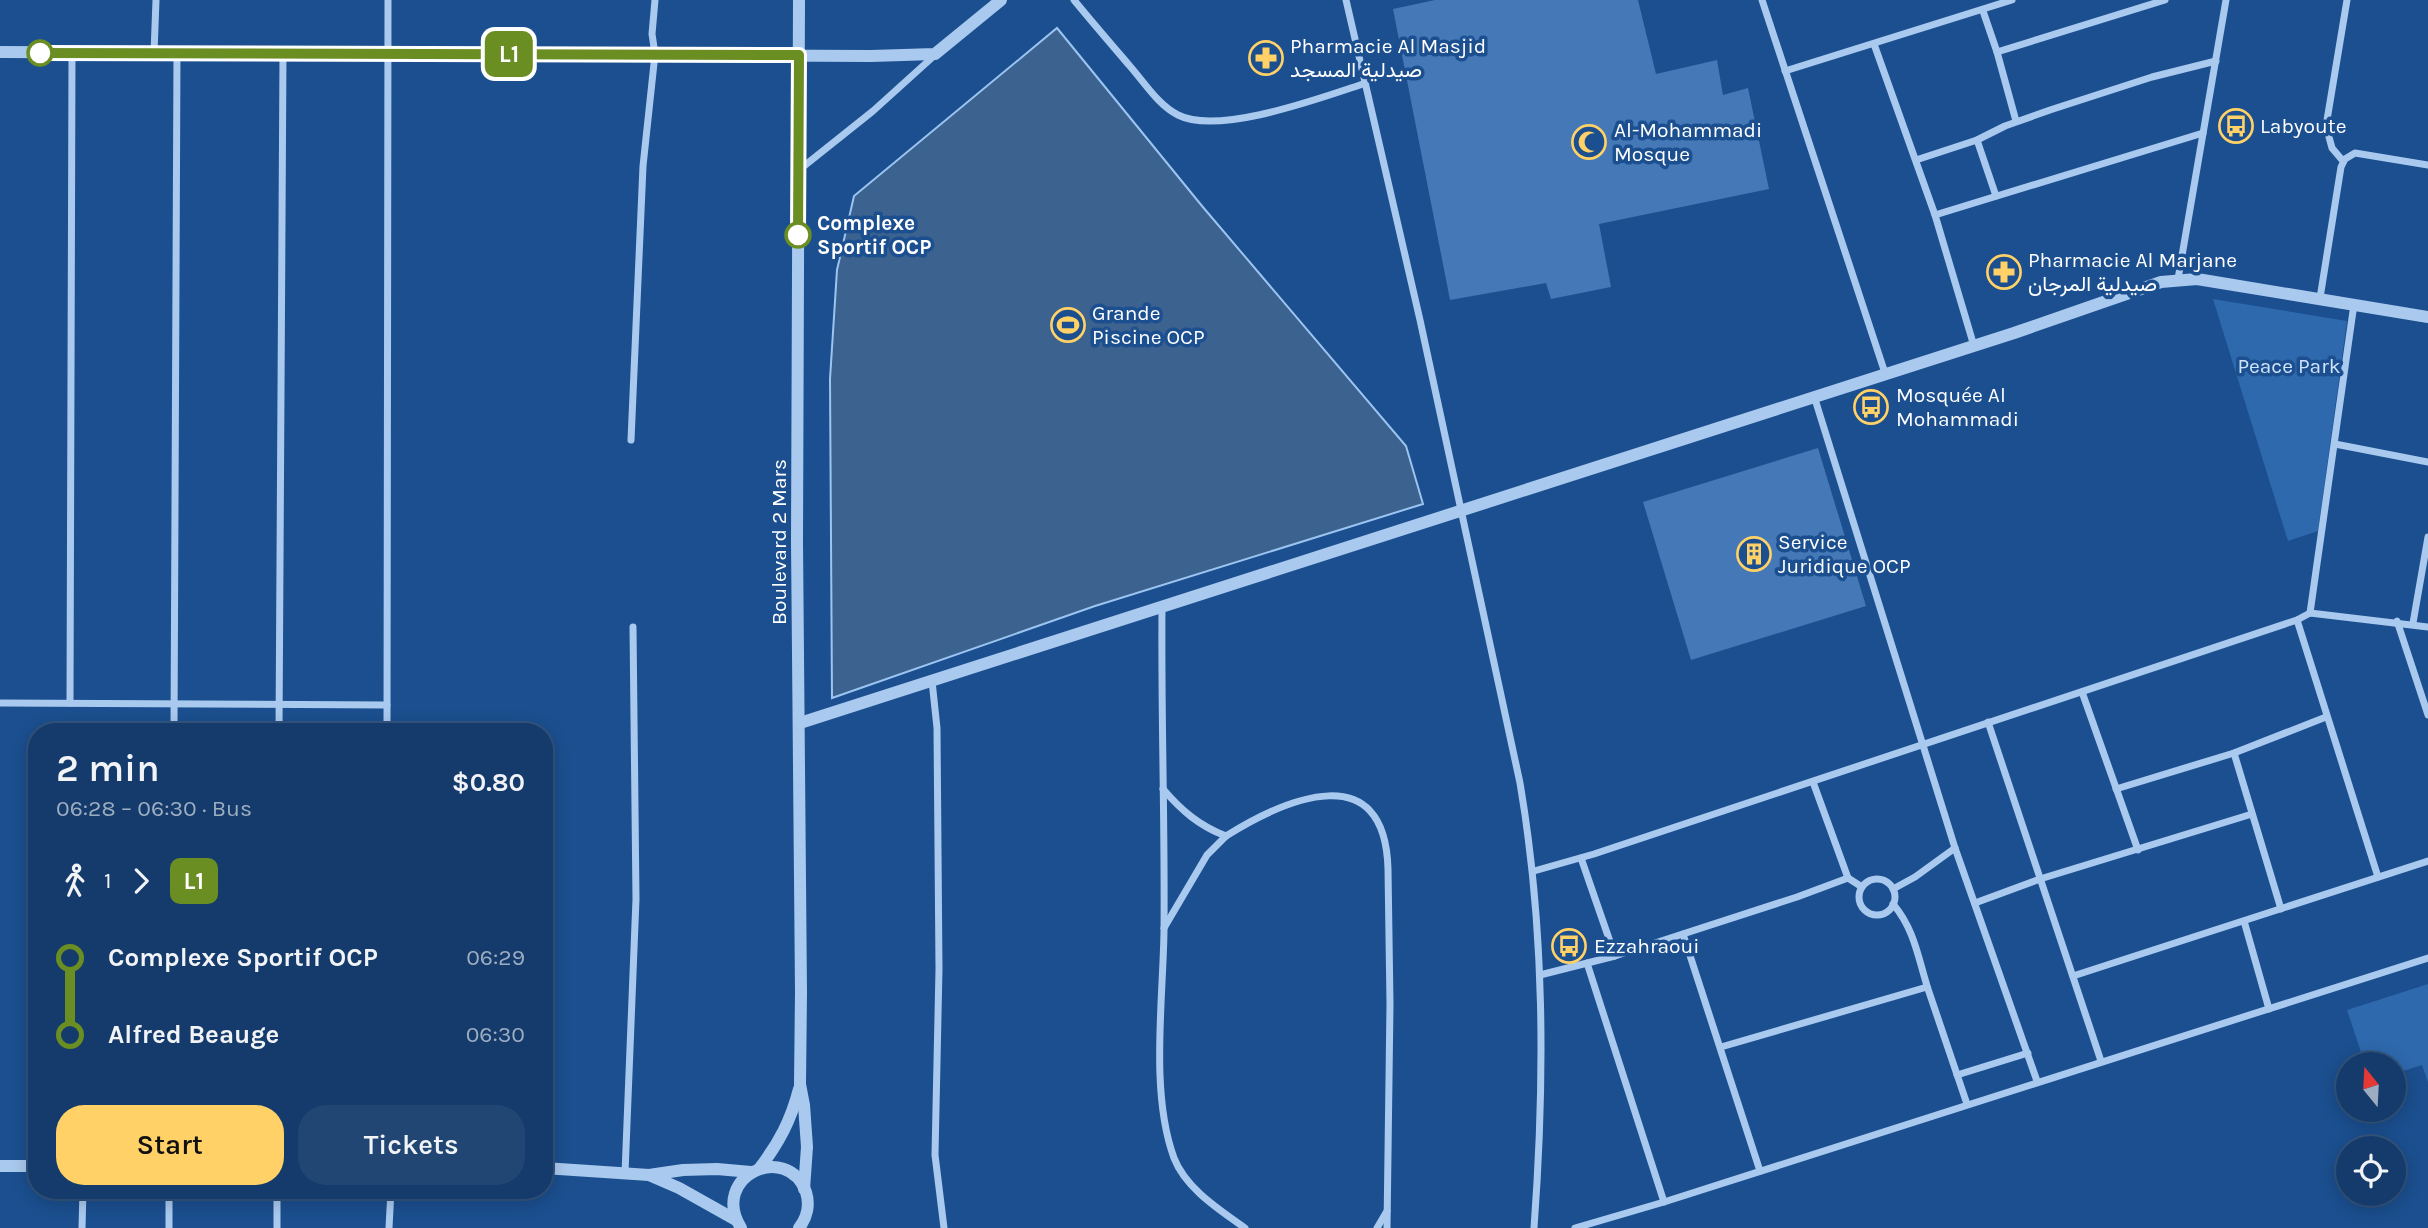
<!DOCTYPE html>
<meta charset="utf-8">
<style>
:root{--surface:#143b6b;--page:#214673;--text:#f1f3f6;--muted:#9dadc1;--line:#33557e;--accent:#ffd166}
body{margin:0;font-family:Karla,Vazirmatn,sans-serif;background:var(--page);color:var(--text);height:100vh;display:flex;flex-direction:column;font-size:26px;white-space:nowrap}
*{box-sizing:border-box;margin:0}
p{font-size:23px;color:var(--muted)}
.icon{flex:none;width:38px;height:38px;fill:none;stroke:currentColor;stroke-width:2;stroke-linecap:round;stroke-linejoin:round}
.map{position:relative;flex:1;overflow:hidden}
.side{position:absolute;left:28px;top:723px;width:525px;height:476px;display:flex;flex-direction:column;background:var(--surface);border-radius:28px;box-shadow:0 4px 18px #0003,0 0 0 2px var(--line)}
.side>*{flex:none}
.badge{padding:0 14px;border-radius:10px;font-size:24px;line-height:46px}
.needle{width:46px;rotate:342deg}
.controls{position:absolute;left:2336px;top:1052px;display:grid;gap:14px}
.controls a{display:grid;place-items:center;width:70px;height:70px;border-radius:50%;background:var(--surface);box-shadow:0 4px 18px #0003,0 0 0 2px var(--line);font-size:35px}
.map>.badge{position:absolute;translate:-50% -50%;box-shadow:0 0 0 4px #fff}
.legs{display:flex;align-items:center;gap:10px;height:77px;padding:0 28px;font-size:23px}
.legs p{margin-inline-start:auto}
.headline{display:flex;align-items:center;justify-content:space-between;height:119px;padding:0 28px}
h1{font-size:38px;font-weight:600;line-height:52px}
.primary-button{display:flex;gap:14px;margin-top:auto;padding:14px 28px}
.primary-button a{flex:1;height:80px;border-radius:28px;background:var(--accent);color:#111;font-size:28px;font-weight:600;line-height:80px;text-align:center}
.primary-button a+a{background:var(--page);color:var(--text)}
ul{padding:0 28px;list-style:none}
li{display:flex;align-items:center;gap:24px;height:77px;font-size:26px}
li i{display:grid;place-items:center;width:10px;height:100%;margin:0 9px;background:currentColor}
li i::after{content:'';width:18px;height:18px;margin:-9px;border:5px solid;border-radius:50%;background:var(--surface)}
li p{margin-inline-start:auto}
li:first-child i{background:linear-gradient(#0000 50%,currentColor 0)}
li:last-child i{background:linear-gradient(currentColor 50%,#0000 0)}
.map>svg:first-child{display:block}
.green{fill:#2e69ad}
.water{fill:#3c6290;stroke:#9cc4f0;stroke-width:2}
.building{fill:#4478b7}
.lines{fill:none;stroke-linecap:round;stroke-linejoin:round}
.minor{stroke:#a9c9ee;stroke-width:7}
.tertiary{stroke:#a9c9ee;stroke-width:12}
.line-1-casing{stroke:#fff;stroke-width:16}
.line-1{stroke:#6b8e23;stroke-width:10}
.stop-1-dot{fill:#fff;stroke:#6b8e23;stroke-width:3.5}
.labels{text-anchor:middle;stroke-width:7;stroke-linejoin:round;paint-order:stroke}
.poi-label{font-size:21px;fill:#fff;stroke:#1b4f8f;text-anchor:start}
.stop-label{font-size:21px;font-weight:bold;fill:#fff;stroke:#1b4f8f;text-anchor:start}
.park-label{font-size:21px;fill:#cfe3fa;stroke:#1b4f8f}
.street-label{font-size:21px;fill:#fff;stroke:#1b4f8f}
</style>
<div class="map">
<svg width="2428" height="1228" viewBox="0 0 2428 1228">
<rect width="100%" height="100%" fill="#1b4f8f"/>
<!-- green -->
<g class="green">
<path d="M2213 299 2347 321 2318 531 2288 541Z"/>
<path d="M2428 984V1082L2422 1065 2394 1074V1064H2365L2347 1010Z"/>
</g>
<!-- water -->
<path class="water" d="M1057 28 1202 206 1406 446 1423 504 1095 606 832 698 830 379 837 270 854 196Z"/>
<!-- building -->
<g class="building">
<path d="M1435 0H1638L1656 74 1717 60 1723 95 1748 88 1769 189 1599 224 1611 287 1551 299 1546 283 1450 300 1393 9Z"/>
<path d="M1818 448 1866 606 1691 660 1643 502Z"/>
</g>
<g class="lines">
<!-- minor -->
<g class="minor">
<path d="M1074 0C1092 22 1111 44 1129 65 1144 82 1158 105 1178 115 1219 136 1323 97 1366 83"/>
<path d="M1346 0 1420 320 1520 783C1545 930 1545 1079 1534 1228"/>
<path d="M1762 0 1885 373"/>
<path d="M1983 11 1997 52 2016 121"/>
<path d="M1874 44 1935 215 1974 346"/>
<path d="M1997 52 2165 0"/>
<path d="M154 53 156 0"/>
<path d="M1785 71 2012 0"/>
<path d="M1977 140 1996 196"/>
<path d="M1916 160 1977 140 2005 126 2050 110 2152 77 2216 61"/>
<path d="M2343 161 2332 148 2326 126 2347 0"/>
<path d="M799 170 873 111 935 55"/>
<path d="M1935 215 2203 133"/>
<path d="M2178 279 2226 0"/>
<path d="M2320 298 2341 167 2345 159 2355 153 2428 165"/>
<path d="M1814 396 1955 848 2037 1081"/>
<path d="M631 440 643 166 655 54 652 34 655 0"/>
<path d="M2335 444 2428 462"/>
<path d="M1162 607C1161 715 1165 823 1164 931 1163 1001 1150 1093 1174 1158 1186 1189 1220 1210 1245 1228"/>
<path d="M2310 613 2354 304"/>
<path d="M2297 620 2378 877"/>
<path d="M2397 621 2428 715"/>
<path d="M2413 623 2428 537"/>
<path d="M932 681 937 728 939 969 935 1155 944 1228"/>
<path d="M2082 692 2138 850"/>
<path d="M0 703 387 705"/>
<path d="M70 703 72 53"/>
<path d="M1988 722 2101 1061"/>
<path d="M174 732 177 53"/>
<path d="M279 732 283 53"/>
<path d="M387 732 388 0"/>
<path d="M2234 753 2281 909"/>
<path d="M1813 782 1848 878"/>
<path d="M1163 789C1181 810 1199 826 1226 836 1287 798 1385 756 1388 869L1390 1004 1387 1228"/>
<path d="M2116 789 2234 753 2326 717"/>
<path d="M1581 858 1615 956"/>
<path d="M1534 871 1594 854 2297 620 2310 613 2428 627"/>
<circle cx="1877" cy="897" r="18"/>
<path d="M1893 889 1915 877 1955 848"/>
<path d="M1975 903 2040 879 2252 814"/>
<path d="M1893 904C1915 930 1918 958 1928 989 1941 1028 1954 1066 1967 1104"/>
<path d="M2244 921 2269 1009"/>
<path d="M1164 928 1207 855 1226 836"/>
<path d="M1683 934 1760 1171"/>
<path d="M1587 963 1664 1202"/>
<path d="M1540 975 1615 956 1797 897 1848 878 1862 887"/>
<path d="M2073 976 2428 861"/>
<path d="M1721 1047 1927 987"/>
<path d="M1957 1075 2028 1053"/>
<path d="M625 1173 636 899 633 627"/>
<path d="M169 1190V1228"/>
<path d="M82 1228 83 1190"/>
<path d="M277 1228V1190"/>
<path d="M389 1228 391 1190"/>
<path d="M1377 1228 1387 1211"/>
<path d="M1575 1228 1664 1202 2428 958"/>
</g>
<!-- tertiary -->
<g class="tertiary">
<path d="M799 0 797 542 801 992 800 1084 804 1105 807 1147 804 1189"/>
<path d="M0 52 871 56 935 54 1001 0"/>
<path d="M800 723 2014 333 2161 282 2197 279 2428 317"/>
<path d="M0 1166H37"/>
<path d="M544 1168 649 1175 683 1170 717 1169 751 1172"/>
<path d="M759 1169C779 1143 791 1120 799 1089"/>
<path d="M649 1175 679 1188 736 1220"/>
<path d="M741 1228C709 1176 787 1141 806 1192 810 1205 807 1218 799 1228"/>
</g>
</g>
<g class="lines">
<!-- line-1 casing -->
<g class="line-1-casing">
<path id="line-1" d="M40 53 799 55 798 235"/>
</g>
<!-- line-1 -->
<use href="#line-1" class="line-1"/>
</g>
<!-- icons -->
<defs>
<g id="pharmacy-ring" transform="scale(1.75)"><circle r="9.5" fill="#1b4f8f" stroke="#ffd166" stroke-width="1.5"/><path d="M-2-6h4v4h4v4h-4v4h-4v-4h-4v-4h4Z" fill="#ffd166"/></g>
<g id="bus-ring" transform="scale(1.75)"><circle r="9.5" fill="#1b4f8f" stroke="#ffd166" stroke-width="1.5"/><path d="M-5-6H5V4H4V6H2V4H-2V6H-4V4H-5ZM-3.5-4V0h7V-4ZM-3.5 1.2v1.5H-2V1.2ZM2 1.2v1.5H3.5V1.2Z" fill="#ffd166"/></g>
<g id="mosque-ring" transform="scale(1.75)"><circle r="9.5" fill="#1b4f8f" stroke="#ffd166" stroke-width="1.5"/><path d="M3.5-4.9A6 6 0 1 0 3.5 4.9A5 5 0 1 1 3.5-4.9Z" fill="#ffd166"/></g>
<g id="stadium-ring" transform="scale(1.75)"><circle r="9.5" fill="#1b4f8f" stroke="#ffd166" stroke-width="1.5"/><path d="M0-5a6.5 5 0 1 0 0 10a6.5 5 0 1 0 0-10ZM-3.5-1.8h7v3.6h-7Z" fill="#ffd166"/></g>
<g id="building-ring" transform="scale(1.75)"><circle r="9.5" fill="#1b4f8f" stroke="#ffd166" stroke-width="1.5"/><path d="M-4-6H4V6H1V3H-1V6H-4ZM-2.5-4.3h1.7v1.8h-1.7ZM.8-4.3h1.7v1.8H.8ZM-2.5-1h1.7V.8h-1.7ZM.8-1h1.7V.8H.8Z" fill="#ffd166"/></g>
</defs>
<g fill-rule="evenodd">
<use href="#pharmacy-ring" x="1266" y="58"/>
<use href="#bus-ring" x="2236" y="126"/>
<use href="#mosque-ring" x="1589" y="142"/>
<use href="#pharmacy-ring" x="2004" y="272"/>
<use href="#stadium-ring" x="1068" y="325"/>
<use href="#bus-ring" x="1871" y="407"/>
<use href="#building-ring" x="1754" y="554"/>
<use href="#bus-ring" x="1569" y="946"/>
</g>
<!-- markers -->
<g class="stop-1-dot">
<circle cx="40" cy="53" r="12"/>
<circle cx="798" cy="235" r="12"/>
</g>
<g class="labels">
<!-- poi labels -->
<g class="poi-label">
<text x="1290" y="53">Pharmacie Al Masjid<tspan x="1290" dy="24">صيدلية المسجد</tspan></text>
<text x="2260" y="133">Labyoute</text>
<text x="1614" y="137">Al-Mohammadi<tspan x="1614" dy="24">Mosque</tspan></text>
<text x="2028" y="267">Pharmacie Al Marjane<tspan x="2028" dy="24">صيدلية المرجان</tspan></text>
<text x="1092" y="320">Grande<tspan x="1092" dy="24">Piscine OCP</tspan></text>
<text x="1896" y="402">Mosquée Al<tspan x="1896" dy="24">Mohammadi</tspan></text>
<text x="1778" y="549">Service<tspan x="1778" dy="24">Juridique OCP</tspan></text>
<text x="1594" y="953">Ezzahraoui</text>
</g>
<!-- stop labels -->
<g class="stop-label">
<text x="817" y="230">Complexe<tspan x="817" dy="24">Sportif OCP</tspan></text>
</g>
<!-- park labels -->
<g class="park-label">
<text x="2289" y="373">Peace Park</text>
</g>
<!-- street labels -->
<g class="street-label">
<text transform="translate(779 542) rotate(-90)" y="7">Boulevard 2 Mars</text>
</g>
</g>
</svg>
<div class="controls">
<a><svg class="needle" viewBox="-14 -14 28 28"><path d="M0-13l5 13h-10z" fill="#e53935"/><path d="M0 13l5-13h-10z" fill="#9dadc1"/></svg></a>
<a><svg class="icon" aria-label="locate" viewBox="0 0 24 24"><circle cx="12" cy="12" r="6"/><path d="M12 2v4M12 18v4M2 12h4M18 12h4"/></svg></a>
</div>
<b class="badge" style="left:509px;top:54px;background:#6b8e23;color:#fff">L1</b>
<section class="side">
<div class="headline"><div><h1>2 min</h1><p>06:28 – 06:30 · Bus</p></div><b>$0.80</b></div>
<div class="legs"><svg class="icon" aria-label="walk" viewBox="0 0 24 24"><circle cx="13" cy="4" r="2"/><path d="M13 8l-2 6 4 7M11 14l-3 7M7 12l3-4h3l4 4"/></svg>1<svg class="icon" aria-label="forward" viewBox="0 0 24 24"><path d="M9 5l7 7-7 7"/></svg><b class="badge" style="background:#6b8e23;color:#fff">L1</b></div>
<ul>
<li><i style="color:#6b8e23"></i><b>Complexe Sportif OCP</b><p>06:29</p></li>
<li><i style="color:#6b8e23"></i><b>Alfred Beauge</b><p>06:30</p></li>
</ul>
<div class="primary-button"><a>Start</a><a>Tickets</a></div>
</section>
</div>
